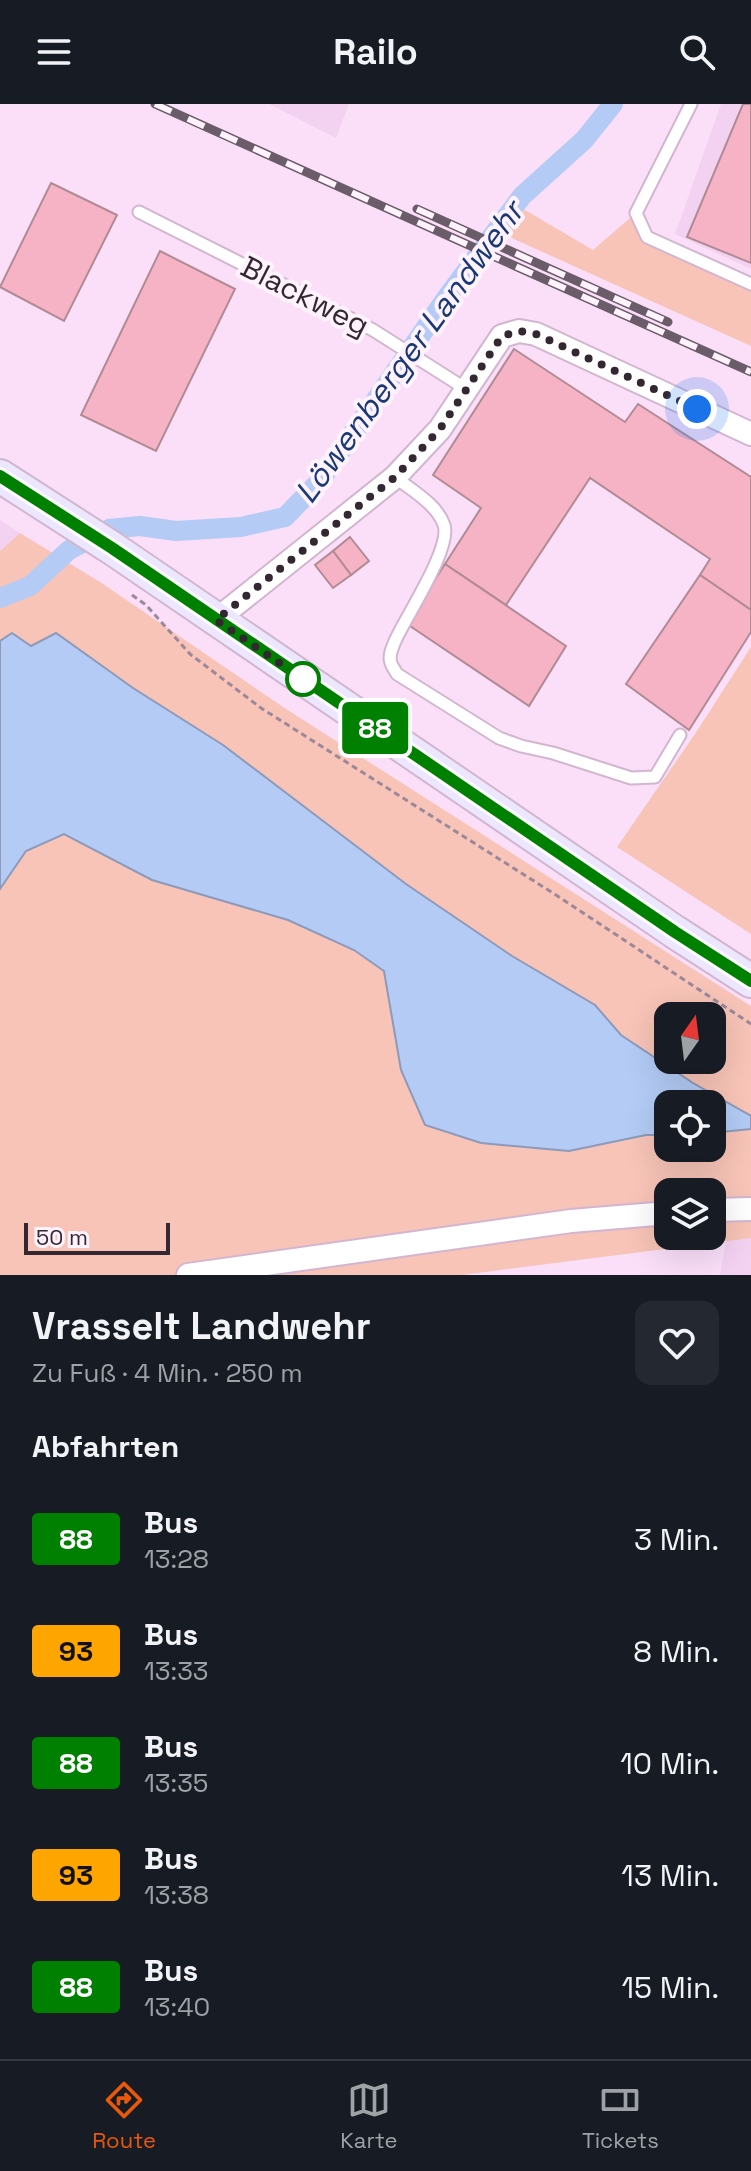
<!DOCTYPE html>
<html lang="de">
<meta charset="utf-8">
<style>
:root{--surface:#171b24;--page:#242831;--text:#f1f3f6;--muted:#9ea1a6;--line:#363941;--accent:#ea580c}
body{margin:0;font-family:"Space Grotesk",sans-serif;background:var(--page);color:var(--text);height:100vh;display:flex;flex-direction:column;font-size:30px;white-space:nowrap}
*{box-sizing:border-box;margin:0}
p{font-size:26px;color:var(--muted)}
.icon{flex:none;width:44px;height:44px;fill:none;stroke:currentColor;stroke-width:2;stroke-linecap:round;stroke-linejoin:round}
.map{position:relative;height:1171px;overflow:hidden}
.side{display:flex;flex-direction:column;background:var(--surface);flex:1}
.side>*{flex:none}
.badge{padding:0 16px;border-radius:6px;font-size:28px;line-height:52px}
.needle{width:52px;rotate:14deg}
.buttons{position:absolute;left:654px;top:898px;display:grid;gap:16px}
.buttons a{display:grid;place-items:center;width:72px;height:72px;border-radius:16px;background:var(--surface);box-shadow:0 8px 32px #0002;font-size:40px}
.scale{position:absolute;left:24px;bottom:20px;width:146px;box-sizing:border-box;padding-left:8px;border:4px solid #332832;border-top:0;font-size:22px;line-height:28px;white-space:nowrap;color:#332832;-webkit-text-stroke:6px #fef2fd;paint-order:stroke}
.you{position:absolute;width:40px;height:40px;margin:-20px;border:6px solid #fff;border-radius:50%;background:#1a73e8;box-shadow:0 0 0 12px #1a73e833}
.map>.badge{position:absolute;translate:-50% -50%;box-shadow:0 0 0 4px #fff}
h2{padding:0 32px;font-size:30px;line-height:72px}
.round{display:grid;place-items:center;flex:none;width:84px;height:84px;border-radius:16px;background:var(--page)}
.head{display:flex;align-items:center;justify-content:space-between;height:136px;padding:0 32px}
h1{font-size:38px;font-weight:600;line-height:60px}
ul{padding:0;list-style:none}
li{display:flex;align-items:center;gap:24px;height:112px;padding:0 32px}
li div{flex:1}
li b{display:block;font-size:30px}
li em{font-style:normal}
li .badge{min-width:88px;font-weight:700;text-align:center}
header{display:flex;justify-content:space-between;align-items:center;height:104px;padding:0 32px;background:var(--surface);font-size:36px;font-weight:600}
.menu{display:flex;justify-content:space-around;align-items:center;height:112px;border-top:2px solid var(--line);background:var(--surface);font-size:22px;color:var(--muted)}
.menu a{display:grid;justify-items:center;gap:4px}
.menu .on{color:var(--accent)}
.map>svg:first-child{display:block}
.built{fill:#f3d2f1}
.green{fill:#f7c4b7;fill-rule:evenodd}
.water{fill:#b3cbf5;stroke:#8d9aba;stroke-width:2}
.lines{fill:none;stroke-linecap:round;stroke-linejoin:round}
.canal{stroke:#b3cbf5;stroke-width:20}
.building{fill:#f6b3c5;stroke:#b08b94;stroke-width:2}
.service-casing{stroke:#d2b6d0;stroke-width:15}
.minor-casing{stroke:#d2b6d0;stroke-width:26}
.secondary-casing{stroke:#d2b6d0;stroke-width:36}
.path{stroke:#9c889b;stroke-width:3;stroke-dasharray:6 4;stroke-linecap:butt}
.service{stroke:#fff;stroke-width:11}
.minor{stroke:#fff;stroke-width:22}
.secondary{stroke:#ece7ff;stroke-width:32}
.rail-casing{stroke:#6b5c6a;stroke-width:9}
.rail{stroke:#fef2fd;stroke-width:6;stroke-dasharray:18;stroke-linecap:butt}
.line-casing{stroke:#fff;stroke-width:18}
.line{stroke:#008000;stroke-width:12}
.walk{stroke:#332832;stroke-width:8;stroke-dasharray:0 14.4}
.stop-dot{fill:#fff;stroke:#008000;stroke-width:4}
.labels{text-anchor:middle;stroke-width:8;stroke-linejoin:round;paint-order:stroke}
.street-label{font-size:30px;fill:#332832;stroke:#fef2fd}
.water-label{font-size:32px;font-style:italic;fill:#183975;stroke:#fef2fd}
</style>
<header><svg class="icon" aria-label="menu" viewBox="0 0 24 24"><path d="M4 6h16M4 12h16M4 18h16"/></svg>Railo<svg class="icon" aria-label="search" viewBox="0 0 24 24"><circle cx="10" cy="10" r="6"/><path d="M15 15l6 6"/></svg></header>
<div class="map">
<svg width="751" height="1171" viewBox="0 0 751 1171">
<rect width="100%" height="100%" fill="#fbdff9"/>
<!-- built -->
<g class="built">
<path d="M269 0H349L336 34Z"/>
<path d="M721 0H751V165L675 130Z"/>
<path d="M0 416 20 429 0 447Z"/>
<path d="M727 1131H751V1171H720Z"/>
</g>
<!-- green -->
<g class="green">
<path d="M525 106 593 146 636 109 648 133 751 180V242L505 131Z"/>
<path d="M20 429 100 478 286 605 751 902V1012L693 979 621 930 595 901 512 852 406 780 223 641 133 584 56 529 31 542 12 529 0 537V447ZM668 912H712V956H668Z"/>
<path d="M751 543V830L617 743 695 630Z"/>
<path d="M64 730 152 776 288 816 354 846 384 866 401 966 646 1031H668V1044H712V1029L751 1025V1134L462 1171H0V785L26 747ZM668 1088H712V1132H668Z"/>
</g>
<!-- water -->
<path class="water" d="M12 529 31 542 56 529 133 584 223 641 406 780 512 852 595 901 621 931 693 979 751 1012V1025L712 1029V1000H668V1031H646L569 1047 481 1039 425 1021 401 966 384 867 354 846 288 816 152 776 64 730 26 747 0 785V537Z"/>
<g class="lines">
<!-- canal -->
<path class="canal" d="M0 494 30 482 69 446 109 425 140 422 176 427 241 423 285 413 320 377 447 193 522 92 584 36 613 0"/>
</g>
<!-- building -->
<g class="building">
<path d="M743 0H751V159L687 133Z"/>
<path d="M51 79 117 111 64 217 0 183Z"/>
<path d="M160 147 235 185 156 347 81 311Z"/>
<path d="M514 245 625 318 638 300 751 373V506L700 471 710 455 590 374 506 501 445 460 481 404 433 371Z"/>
<path d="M350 433 369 457 351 471 333 447Z"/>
<path d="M333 447 351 471 333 484 315 461Z"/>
<path d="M445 460 566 542 529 602 407 520Z"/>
<path d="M700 471 751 506V528L689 626 626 580Z"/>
</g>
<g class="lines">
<!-- service casing -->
<g class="service-casing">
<g id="service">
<path d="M691 0 636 109 647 133 751 180"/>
<path d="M139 108 373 226 466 285"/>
<path d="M395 373C411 386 437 400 444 421 452 443 407 511 396 535 393 542 388 551 391 559 392 563 395 566 397 570L499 634 521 642 553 649 631 674 655 673 680 631"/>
</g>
</g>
<!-- minor casing -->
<g class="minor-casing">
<g id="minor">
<path d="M216 516 395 373 440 325 502 232 519 227 536 230 751 330"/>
<path d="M712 1106 751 1105"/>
<path d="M188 1171 571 1117 668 1109"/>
</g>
</g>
<!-- secondary casing -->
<g class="secondary-casing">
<path id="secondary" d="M0 372 112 444 675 828 751 877"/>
</g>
<!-- path -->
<path class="path" d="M132 491 146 501 190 550 261 604 556 791 751 920"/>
<!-- service -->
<use href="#service" class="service"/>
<!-- minor -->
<use href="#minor" class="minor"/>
<!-- secondary -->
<use href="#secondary" class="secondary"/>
<!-- rail casing -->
<g class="rail-casing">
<g id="rail">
<path d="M155 0 751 268"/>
<path d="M417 105 668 218"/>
</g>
</g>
<!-- rail -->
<use href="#rail" class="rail"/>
</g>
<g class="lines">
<!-- line casing -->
<g class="line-casing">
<path id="line" d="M0 372 112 444 675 828 751 877"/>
</g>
<!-- line -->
<use href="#line" class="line"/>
<!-- walk -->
<path class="walk" d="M303 575 216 516 395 373 440 325 502 232 519 227 536 230 697 305"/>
</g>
<!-- markers -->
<circle class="stop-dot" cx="303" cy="575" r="16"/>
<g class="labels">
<!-- street labels -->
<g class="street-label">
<text transform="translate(305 192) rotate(27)" y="10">Blackweg</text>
</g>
<!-- water labels -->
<g class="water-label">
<text transform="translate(409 248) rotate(-54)" y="11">Löwenberger Landwehr</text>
</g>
</g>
</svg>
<div class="buttons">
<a><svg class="needle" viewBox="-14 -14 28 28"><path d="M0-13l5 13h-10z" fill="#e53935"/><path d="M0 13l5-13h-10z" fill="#9ea1a6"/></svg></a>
<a><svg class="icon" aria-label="locate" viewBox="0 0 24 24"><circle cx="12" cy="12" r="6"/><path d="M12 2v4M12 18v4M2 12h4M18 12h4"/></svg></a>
<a><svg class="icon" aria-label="layers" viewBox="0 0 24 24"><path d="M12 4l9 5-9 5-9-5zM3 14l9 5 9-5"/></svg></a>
</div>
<div class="scale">50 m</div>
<div class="you" style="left:697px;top:305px"></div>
<b class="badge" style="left:375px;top:624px;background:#008000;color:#fff">88</b>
</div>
<section class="side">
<div class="head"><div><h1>Vrasselt Landwehr</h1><p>Zu Fuß · 4 Min. · 250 m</p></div><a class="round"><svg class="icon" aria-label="heart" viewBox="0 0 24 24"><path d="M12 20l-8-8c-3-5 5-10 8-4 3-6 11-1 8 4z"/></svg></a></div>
<h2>Abfahrten</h2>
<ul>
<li><span class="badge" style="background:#008000;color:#fff">88</span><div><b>Bus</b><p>13:28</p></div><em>3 Min.</em></li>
<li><span class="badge" style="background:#ffa500;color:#111">93</span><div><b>Bus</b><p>13:33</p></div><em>8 Min.</em></li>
<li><span class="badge" style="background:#008000;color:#fff">88</span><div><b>Bus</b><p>13:35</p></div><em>10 Min.</em></li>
<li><span class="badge" style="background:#ffa500;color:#111">93</span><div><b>Bus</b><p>13:38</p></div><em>13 Min.</em></li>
<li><span class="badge" style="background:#008000;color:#fff">88</span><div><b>Bus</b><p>13:40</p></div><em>15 Min.</em></li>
</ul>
</section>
<nav class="menu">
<a class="on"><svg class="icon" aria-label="directions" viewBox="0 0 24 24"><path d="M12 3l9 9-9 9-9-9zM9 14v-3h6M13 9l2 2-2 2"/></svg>Route</a>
<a><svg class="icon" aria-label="map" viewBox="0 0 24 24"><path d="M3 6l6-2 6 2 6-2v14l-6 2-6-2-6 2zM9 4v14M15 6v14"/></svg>Karte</a>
<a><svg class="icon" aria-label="tickets" viewBox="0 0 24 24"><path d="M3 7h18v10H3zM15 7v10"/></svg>Tickets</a>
</nav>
